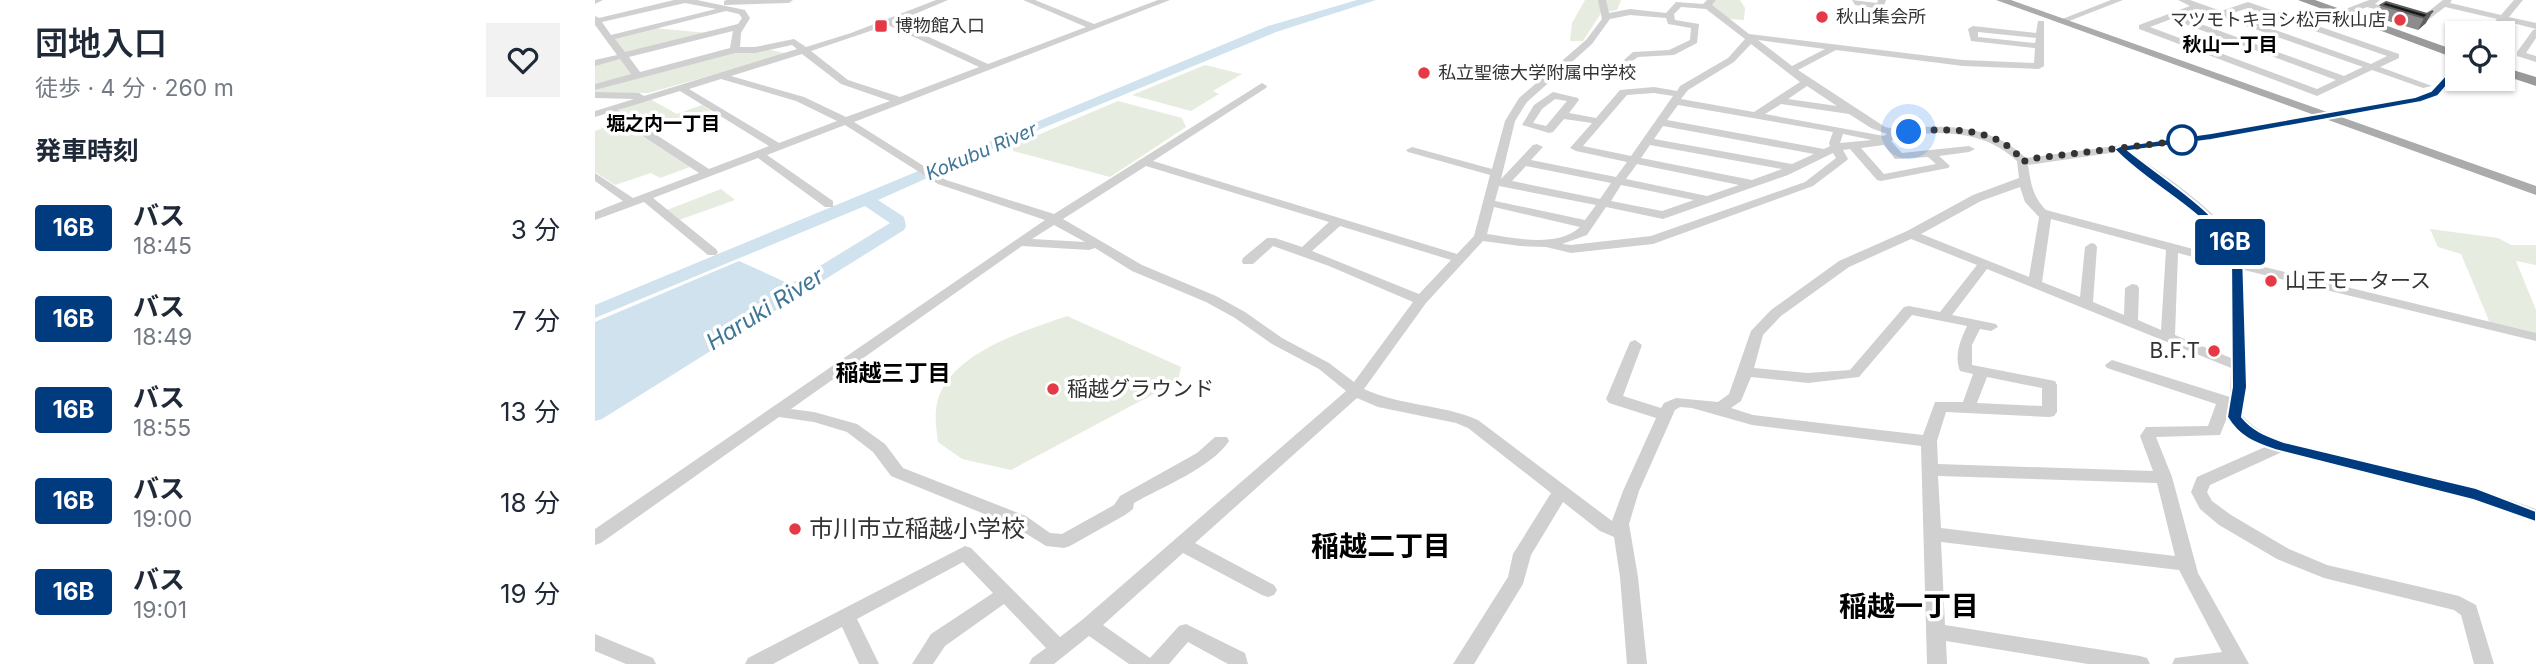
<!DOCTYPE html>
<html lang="ja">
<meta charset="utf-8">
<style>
:root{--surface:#fff;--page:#f2f2f3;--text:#1f2937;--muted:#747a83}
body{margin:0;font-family:Inter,"Noto Sans JP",sans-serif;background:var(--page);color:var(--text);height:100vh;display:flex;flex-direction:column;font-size:26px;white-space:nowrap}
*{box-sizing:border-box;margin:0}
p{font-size:23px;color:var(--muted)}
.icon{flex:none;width:38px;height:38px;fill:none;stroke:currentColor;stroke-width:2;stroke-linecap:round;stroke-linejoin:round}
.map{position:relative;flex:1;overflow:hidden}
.sheet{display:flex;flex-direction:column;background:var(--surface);width:595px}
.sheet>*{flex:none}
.badge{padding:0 14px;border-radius:5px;font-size:24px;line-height:46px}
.fabs{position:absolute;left:1850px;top:21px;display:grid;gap:14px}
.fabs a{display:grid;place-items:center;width:70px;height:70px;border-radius:0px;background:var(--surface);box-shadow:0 2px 5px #0004;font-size:35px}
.you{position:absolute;width:35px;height:35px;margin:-18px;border:5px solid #fff;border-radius:50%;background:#1a73e8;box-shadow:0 0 0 10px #1a73e833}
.map>.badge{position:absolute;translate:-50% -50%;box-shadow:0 0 0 4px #fff}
h2{padding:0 35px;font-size:26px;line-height:63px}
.round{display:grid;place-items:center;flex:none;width:74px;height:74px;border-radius:0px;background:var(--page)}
.head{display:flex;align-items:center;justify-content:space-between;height:119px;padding:0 35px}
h1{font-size:33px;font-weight:600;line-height:52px}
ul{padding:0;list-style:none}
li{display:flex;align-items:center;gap:21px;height:91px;padding:0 35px}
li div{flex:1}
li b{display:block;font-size:26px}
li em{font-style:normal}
li .badge{min-width:77px;font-weight:700;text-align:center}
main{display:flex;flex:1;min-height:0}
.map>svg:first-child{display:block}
.green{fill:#e6ecdf}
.water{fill:#cfe2ee}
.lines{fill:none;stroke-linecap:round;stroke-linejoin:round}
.river{fill:#cfe2ee;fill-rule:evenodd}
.minor{fill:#d0d0d0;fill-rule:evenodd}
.major{fill:#ababab;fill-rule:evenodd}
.highway{fill:#9a9a9a;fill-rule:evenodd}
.wall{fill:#8c8c8c}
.shaded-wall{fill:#5f5f5f}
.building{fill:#1a1a1a;stroke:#5f5f5f;stroke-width:2}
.line{fill:#003b80;stroke:#fff;stroke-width:2}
.walk{stroke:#333;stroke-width:7;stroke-dasharray:0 12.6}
.poi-dot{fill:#e63946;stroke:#fff;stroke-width:2.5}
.stop-dot{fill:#fff;stroke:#003b80;stroke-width:3.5}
.labels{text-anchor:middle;stroke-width:7;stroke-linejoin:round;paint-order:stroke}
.far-poi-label{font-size:18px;fill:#333;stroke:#fff;text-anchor:start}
.far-neighbourhood-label{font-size:19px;font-weight:bold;fill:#000;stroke:#fff}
.far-water-label{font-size:19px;font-style:italic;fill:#3f7597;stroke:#fff}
.poi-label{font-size:21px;fill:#333;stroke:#fff;text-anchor:start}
.water-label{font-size:23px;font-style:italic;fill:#3f7597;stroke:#fff}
.neighbourhood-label{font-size:23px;font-weight:bold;fill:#000;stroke:#fff}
.near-poi-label{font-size:24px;fill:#333;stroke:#fff;text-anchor:start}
.near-neighbourhood-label{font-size:28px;font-weight:bold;fill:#000;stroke:#fff}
</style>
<main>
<section class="sheet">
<div class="head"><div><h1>団地入口</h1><p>徒歩 · 4 分 · 260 m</p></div><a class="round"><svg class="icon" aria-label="heart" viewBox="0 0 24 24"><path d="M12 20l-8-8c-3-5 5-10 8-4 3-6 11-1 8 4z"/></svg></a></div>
<h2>発車時刻</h2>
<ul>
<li><span class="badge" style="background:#003b80;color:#fff">16B</span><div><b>バス</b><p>18:45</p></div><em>3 分</em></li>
<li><span class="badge" style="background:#003b80;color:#fff">16B</span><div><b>バス</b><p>18:49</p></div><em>7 分</em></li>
<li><span class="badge" style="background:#003b80;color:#fff">16B</span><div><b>バス</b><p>18:55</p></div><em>13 分</em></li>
<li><span class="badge" style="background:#003b80;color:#fff">16B</span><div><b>バス</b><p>19:00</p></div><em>18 分</em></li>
<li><span class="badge" style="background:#003b80;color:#fff">16B</span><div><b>バス</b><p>19:01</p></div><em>19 分</em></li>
</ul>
</section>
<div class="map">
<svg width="1941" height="664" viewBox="0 0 1941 664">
<rect width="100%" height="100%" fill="#fff"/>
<!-- green -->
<g class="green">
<path d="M990 0H1026L1022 10 1006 13 988 41H975L977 23Z"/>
<path d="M1120 0H1145L1150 8 1149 20 1133 19 1115 5Z"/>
<path d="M60 28 112 33 29 54 18 39Z"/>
<path d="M172 49 193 54 53 93H0V90L131 53Z"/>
<path d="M26 59 37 74 0 85V64Z"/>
<path d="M610 65 647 74 618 91 624 94 596 111 537 95Z"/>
<path d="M55 99 82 114 107 105 116 111 56 132 21 111Z"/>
<path d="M523 101 587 118 591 127 515 177 418 151 417 146Z"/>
<path d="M26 121 95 167 65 178 56 173 20 185 0 172V131Z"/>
<path d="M126 189 140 200 84 220 72 210Z"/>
<path d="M1835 229 1903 238 1916 245H1941V265L1921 261 1941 310V335L1895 323 1866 254 1843 247Z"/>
<path d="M472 316 586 367 583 381 416 470 367 459 343 442C341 427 339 413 343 399 359 351 430 331 472 316Z"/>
</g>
<!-- water -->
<path class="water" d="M144 261 199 286 0 409V322Z"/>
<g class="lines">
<!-- river -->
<path class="river" d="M762 0H781L681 32 404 146 283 200 309 217 311 226 309 230 7 419 0 421V404L295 223 270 206 0 318V305L673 26Z"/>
<!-- minor -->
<g class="minor">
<path d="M0 0H8L0 4Z"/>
<path d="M79 0H102L150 10 155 18 146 33 145 47H160L199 39 211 47 256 33 341 0H353L301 22 393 64 491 27 428 0H440L499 24 563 0H575L259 122 351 180 459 214 667 83 672 86 671 88 558 161 862 254 879 236 895 175 813 152 811 150 817 147 897 169 910 121 924 98 991 40 1007 19 1003 0H1011L1014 13 1035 9 1071 13 1081 2 1108 4 1112 0H1121L1117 5 1154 34 1368 60 1439 63 1440 48 1376 41 1373 29 1378 26 1441 33 1443 21H1449V66L1444 69 1368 66 1241 50 1203 70 1290 127C1303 130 1315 127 1329 127 1367 125 1403 131 1431 158L1616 133 1820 97 1836 91 1859 66 1862 65V74L1844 95 1826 102 1616 139 1534 151C1563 171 1648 226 1649 262L1941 333V341L1649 270 1651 387 1648 416C1659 429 1672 435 1688 441L1881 488 1941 509V522L1878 499 1687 452 1615 485 1612 492 1617 501 1636 515 1694 549 1732 565 1864 596 1881 605 1899 664H1879L1866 615 1859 610 1729 578 1682 559 1624 525 1605 509 1596 492 1602 477 1670 447C1655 440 1638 431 1633 415L1625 435 1561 437 1577 477 1603 573 1654 664H1577L1580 658 1627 652 1584 570 1346 542 1350 625 1545 656 1552 658 1555 664H1493L1351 641 1352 664H1332L1326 446 1157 425 1097 408 1085 407 1080 410 1044 491 1034 524 1043 577 1052 664H1032L1025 577 1019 537 1005 531 968 502 936 555 928 584 879 664H858L913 577 918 554 956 493 873 428 861 423 783 407 762 398 600 543 679 585 682 590 679 595 673 597 667 595 588 553 508 625 555 658 584 626 591 624 650 653 653 664H633L593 642 574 664H534L494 636 459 664H434L437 658 451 648 409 604 350 646 338 664H317L336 634 398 593 368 562 262 619 284 664H264L247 627 178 664H150L153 658 370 546 376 548 465 637 487 620 751 391 724 369 677 344 640 318 611 302 537 271 500 248 494 250 427 246 196 409 219 412 262 424 290 444 308 468 431 516 455 533 467 534 519 505 525 496 602 453 620 437H632L634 441C616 468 567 487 539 503L538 509 530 515 475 546 469 548 451 546 419 526 296 476 278 452 252 432 219 422 184 417 6 543 0 545V529L450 220 343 184 250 125 172 155 238 201V207H230L163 158 58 198 121 249 123 252 121 255H113L49 202 0 220V212L28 201 0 181V173L38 198 104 173 13 113 0 117V111L39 99 0 98V92L44 93 49 96 202 49 197 45 160 53H140L0 90V84L36 74 25 59 0 66V60L22 55 0 25V16L4 18ZM90 3 121 9 16 35 7 22ZM1086 7 1111 9 1150 39 1133 58 1085 86 1082 91 1059 87 1025 90 1001 118 974 113 984 100 983 98 958 92 939 105 927 125 954 133 958 132 969 119 997 123 975 148 981 151 1032 162 1021 177 936 160 948 147 942 144 938 145 906 179 920 121 932 102 997 44 1015 19 1035 15 1071 18 1073 24 1096 28 1095 40 1074 50 1038 52 1029 60 1034 63 1043 57 1079 55 1102 43 1104 24 1080 20 1079 14ZM131 11 144 14 147 18 143 24 30 52 20 39ZM293 25 384 67 305 97 253 80 216 51ZM138 31 135 48 45 72 34 57ZM1383 32 1441 38 1440 43 1383 37ZM1163 40 1230 49 1197 66ZM1156 44 1205 82 1159 112 1086 99 1093 90 1139 62ZM207 54 246 84 295 101 251 117 209 97 136 76ZM126 79 201 101 242 121 184 143 94 89ZM1212 86 1242 106 1193 99ZM85 91 174 146 114 169 23 110ZM1059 93 1078 96 1036 156 988 146 1032 95ZM960 99 972 101 951 126 938 123 947 109ZM1186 104 1254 114 1276 128 1292 134 1289 136 1170 114ZM1083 105 1238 132 1234 143 1235 146 1229 149 1072 120ZM1068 126 1219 154 1197 164 1059 139ZM1343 133C1374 134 1398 139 1422 161L1424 178 1378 195 1312 231 1244 261 1176 310 1156 331 1134 394 1123 402 1081 398 1069 403 1066 408 1028 396 1047 345 1040 340 1035 342 1011 399 1014 403 1061 418 1028 491 1017 521 883 420C847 404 805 406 769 389L831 303 888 241 925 246 951 247 976 253 1058 244 1218 186 1251 161 1253 159 1248 150 1255 149 1282 180 1286 181 1353 168 1355 166 1344 156 1374 152 1380 149 1374 146 1307 153 1296 141 1303 135ZM1248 134 1277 140 1245 143ZM1055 145 1187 169 1157 180 1046 158ZM1289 145 1300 159 1333 157 1341 164 1289 174 1266 148ZM1522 152C1547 171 1634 229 1636 259L1451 210C1437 196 1436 183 1433 165ZM1238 153 1241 158 1210 182 1056 236 976 245 967 244 992 235 1011 207 1068 219 1193 175ZM1042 164 1144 185 1112 196 1031 179ZM551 166 734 222 707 247 680 238H672L648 258 647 261 648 264H658L678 246 734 266 818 302 759 382 734 363 687 338 650 312 621 296 547 265 468 219ZM931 166 1016 183 1005 199 917 181ZM1026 185 1099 200 1067 211 1016 201ZM904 186 1001 205 990 220 900 201ZM1425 187 1430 202 1444 217 1434 277 1326 234 1386 201ZM899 207 985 227C962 248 920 238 892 234ZM1456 219 1571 250 1566 330 1543 320 1544 288 1542 285 1537 284 1530 288 1529 315 1498 302 1502 247 1500 244 1496 243 1490 247 1485 297 1447 282ZM459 225 490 242 437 239ZM745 226 856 260 824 294 717 251ZM1316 239 1382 265 1345 312 1314 306 1309 307 1255 370 1213 373 1159 368 1168 335 1186 316 1254 267ZM1583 253 1636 267V358L1580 335ZM1392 269 1636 368 1635 397 1517 360 1510 365 1512 368 1621 404 1613 426 1551 427 1545 436 1558 471 1343 464 1342 441 1351 412 1454 417 1459 416 1462 412V385L1460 381 1377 365V345L1385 329 1396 331 1403 327 1401 324 1357 315ZM1317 315 1372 326C1365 341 1359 356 1365 371L1378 374 1368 402H1340L1328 435 1158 415 1136 408 1146 401 1156 377 1213 383 1264 377ZM1392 377 1447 388V406L1382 403ZM1343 476 1562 483 1580 556 1346 528Z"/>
<path d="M132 0H198L194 3 129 5V1Z"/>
<path d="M1257 0 1282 3 1283 0H1291L1288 8 1285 9 1260 5Z"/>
<path d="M1516 0H1528L1469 23 1462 21Z"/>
<path d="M1583 0H1595L1626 11 1653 2 1714 23 1774 0H1785L1780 4 1803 11V15L1772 7 1723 26 1804 54V58L1785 67 1837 86 1828 88 1777 70 1722 96 1544 29V25L1595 6ZM1653 8 1792 56 1776 64 1635 14ZM1603 9 1768 67 1749 76 1584 16ZM1576 19 1741 80 1722 89 1555 27Z"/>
<path d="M1848 0H1857L1855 3 1906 15 1919 0H1928L1914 17 1941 23V29L1910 21 1899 33H1890L1902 19 1850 7 1829 23 1815 19 1819 16 1825 18Z"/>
<path d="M1941 29V38L1931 53 1941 56V62L1922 56V52L1938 30Z"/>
<path d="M0 634 58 658 61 664H31L0 651Z"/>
</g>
<!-- major -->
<path class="major" d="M1401 0H1416L1941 186V195Z"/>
<!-- highway -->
<g class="highway">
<path d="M1703 0H1720L1862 51V59Z"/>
<path d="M1908 67 1941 77V86L1908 75Z"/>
</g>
</g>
<!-- wall -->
<path class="wall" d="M1786 5 1832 14 1831 23 1823 30 1780 17Z"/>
<!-- shaded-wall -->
<path class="shaded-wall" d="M1838 11 1831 23 1823 30 1829 18Z"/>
<!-- building -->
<path class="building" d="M1791 2 1832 14 1838 11 1829 18 1786 5Z"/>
<!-- line -->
<path class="line" d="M1859 66 1867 68 1843 96 1826 102 1616 140 1534 151C1573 182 1621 211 1648 254L1652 387 1647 417C1658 431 1673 436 1689 442L1881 488 1941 511V522L1878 500 1680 450C1659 443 1644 437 1632 417L1637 387 1636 254C1608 208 1555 187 1519 149L1525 146 1616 133 1820 97 1836 91Z"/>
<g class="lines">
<!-- walk -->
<path class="walk" d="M1314 132C1352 128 1404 126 1428 162L1434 159 1591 140H1587"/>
</g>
<!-- markers -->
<g class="poi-dot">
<circle cx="1227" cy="17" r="7"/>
<circle cx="1805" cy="20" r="7"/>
<rect x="279" y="19" width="14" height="14" rx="3.5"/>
<circle cx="829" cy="73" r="7"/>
<circle cx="1676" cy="281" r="7"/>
<circle cx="1619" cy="351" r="7"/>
<circle cx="458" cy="389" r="7"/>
<circle cx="200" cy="529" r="7"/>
</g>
<circle class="stop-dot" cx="1587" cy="140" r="14"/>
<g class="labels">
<!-- far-poi labels -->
<g class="far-poi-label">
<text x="1241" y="23">秋山集会所</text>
<text x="1791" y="26" text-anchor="end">マツモトキヨシ松戸秋山店</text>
<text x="300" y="32">博物館入口</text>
<text x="843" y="79">私立聖徳大学附属中学校</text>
</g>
<!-- far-neighbourhood labels -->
<g class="far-neighbourhood-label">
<text x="1635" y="51">秋山一丁目</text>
<text x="68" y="130">堀之内一丁目</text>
</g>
<!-- far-water labels -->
<g class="far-water-label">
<text transform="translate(386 151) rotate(-23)" y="7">Kokubu River</text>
</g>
<!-- poi labels -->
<g class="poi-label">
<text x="1690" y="288">山王モータース</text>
<text x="1605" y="358" text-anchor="end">B.F.T</text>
<text x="472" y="396">稲越グラウンド</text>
</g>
<!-- water labels -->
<g class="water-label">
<text transform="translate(170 309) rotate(-32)" y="8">Haruki River</text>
</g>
<!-- neighbourhood labels -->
<g class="neighbourhood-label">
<text x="298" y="381">稲越三丁目</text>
</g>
<!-- near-poi labels -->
<g class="near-poi-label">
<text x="214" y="537">市川市立稲越小学校</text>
</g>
<!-- near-neighbourhood labels -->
<g class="near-neighbourhood-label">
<text x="786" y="556">稲越二丁目</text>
<text x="1314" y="616">稲越一丁目</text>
</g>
</g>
</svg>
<div class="fabs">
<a><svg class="icon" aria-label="locate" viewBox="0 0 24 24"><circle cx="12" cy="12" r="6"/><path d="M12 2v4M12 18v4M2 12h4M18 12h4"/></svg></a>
</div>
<div class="you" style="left:1314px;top:132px"></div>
<b class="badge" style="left:1635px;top:242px;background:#003b80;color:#fff">16B</b>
</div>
</main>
